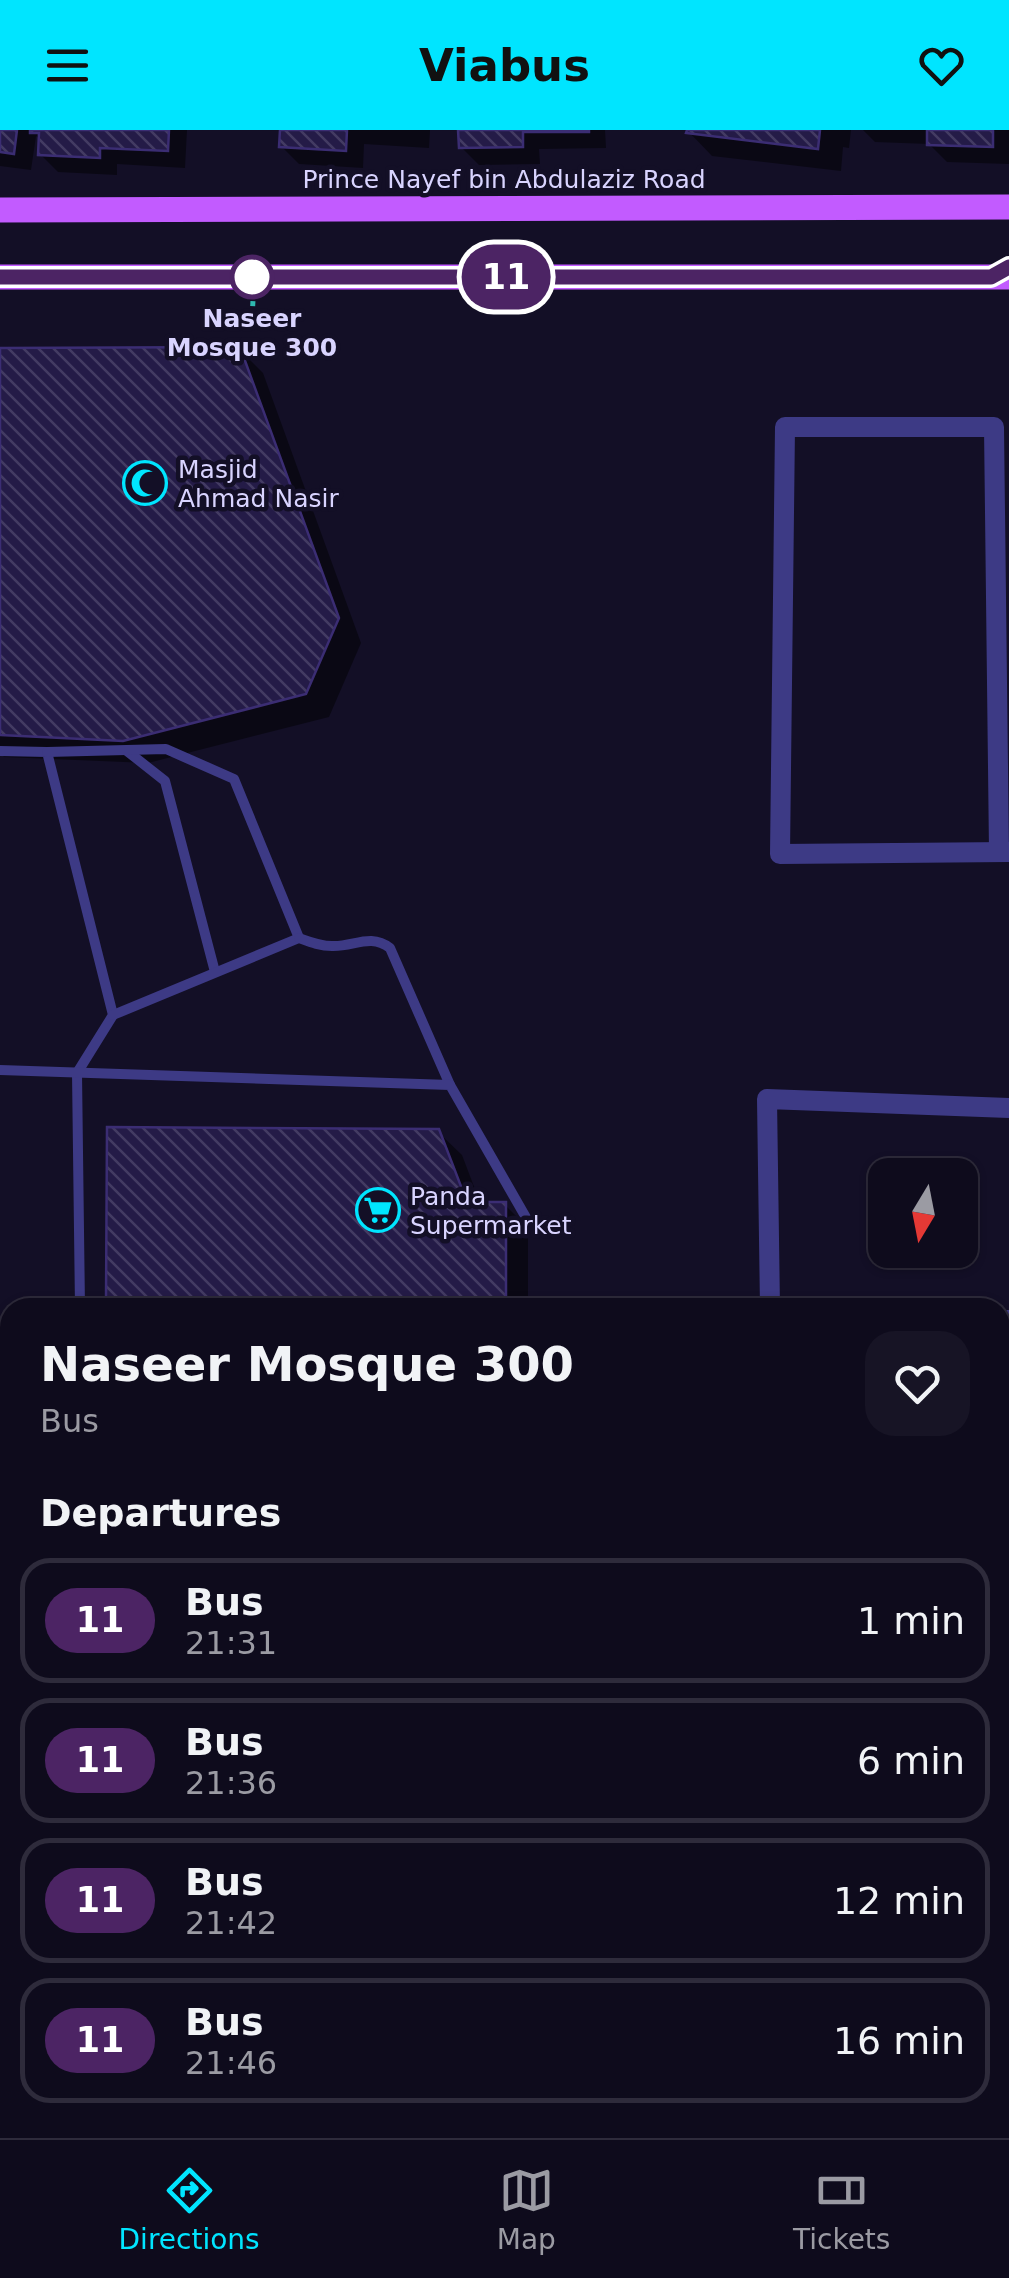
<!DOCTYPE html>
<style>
:root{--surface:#0e0b1c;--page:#171425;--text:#f1f3f6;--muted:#9b9ba3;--line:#2e2b3b;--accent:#00e5ff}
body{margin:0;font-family:"DejaVu Sans",sans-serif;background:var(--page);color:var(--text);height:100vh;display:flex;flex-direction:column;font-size:38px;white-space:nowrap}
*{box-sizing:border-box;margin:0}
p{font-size:32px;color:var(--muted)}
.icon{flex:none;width:55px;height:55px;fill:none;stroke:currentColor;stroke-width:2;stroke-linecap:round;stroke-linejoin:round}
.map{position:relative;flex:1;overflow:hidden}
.drawer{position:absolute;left:0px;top:1168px;width:1010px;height:842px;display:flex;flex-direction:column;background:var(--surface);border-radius:30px 30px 0 0;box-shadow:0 2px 8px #0004,0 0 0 2px var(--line)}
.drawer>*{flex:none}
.badge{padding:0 20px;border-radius:32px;font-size:35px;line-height:65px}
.needle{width:65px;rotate:190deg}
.controls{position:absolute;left:868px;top:1028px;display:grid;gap:20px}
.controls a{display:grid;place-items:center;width:110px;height:110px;border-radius:20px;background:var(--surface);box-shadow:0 2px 8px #0004,0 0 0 2px var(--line);font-size:50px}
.map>.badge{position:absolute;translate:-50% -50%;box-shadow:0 0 0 5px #fff}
h2{padding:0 40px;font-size:38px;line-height:90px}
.round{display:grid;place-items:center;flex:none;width:105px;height:105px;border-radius:30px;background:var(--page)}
.overview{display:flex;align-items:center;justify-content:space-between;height:170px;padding:0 40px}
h1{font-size:48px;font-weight:600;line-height:75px}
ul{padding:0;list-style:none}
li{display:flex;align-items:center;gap:30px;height:125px;margin:0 20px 15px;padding:0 20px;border:5px solid var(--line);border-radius:30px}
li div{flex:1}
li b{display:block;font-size:38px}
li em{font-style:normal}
li .badge{min-width:110px;font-weight:700;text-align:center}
header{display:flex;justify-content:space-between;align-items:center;height:130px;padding:0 40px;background:var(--accent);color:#111;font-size:45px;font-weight:600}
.tabs{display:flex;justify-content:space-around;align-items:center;height:140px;border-top:2px solid var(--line);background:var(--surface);font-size:28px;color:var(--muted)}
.tabs a{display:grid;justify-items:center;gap:5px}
.tabs .current{color:var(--accent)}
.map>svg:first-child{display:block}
.shadow{fill:#0007}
.building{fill:url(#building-back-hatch);stroke:#3b2d73;stroke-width:2.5}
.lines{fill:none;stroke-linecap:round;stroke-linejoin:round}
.path{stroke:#2fb8b0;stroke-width:5;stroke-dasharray:5 8;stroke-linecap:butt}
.service{stroke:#3d3a85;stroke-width:10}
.minor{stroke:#3d3a85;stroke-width:20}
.tertiary{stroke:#3d3a85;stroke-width:25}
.primary{stroke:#c25bff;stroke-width:25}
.line-casing{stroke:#fff;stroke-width:22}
.line{stroke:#4c2464;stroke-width:15}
.stop-dot{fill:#fff;stroke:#4c2464;stroke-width:5}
.labels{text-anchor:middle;stroke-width:9;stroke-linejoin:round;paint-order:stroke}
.street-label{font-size:25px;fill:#d9d4ff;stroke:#130f26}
.stop-label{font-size:25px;font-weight:bold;fill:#d9d4ff;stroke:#130f26}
.poi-label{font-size:25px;fill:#d9d4ff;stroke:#130f26;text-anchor:start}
</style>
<header><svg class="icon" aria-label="menu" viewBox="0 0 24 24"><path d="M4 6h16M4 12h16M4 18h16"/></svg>Viabus<svg class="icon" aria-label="heart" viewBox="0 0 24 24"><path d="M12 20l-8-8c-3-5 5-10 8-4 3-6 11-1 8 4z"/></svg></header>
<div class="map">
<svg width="1009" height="2008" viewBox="0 0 1009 2008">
<defs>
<pattern id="building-back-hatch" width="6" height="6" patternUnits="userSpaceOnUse" patternTransform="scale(2.5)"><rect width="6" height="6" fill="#241b47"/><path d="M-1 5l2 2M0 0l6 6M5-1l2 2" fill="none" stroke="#433b63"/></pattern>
</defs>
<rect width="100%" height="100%" fill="#130f26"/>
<!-- shadow -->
<g class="shadow">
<path d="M0 0H187L185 38 117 34V45L58 42 40 24 41 10 36 6 31 40 0 36Z"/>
<path d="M282 0H430L429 18 364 14 363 38 299 34 281 16Z"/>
<path d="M461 0H605L606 18 539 19 540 34 479 35 461 17Z"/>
<path d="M689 0H851L849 18 843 17 841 41 712 26 689 2Z"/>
<path d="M863 0H1009V34L947 32 929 14 875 12Z"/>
<path d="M239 219 263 243 361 513 329 587 148 633 4 627 0 623V221Z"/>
<path d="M438 1002 462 1025 481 1075H505L528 1098V1178H118L109 1169Z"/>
</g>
<!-- building -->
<g class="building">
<path d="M0 0H17L14 24 0 22Z"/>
<path d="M30 0H169L168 21 100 18V28L38 25 39 3H30Z"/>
<path d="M280 0H347L346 21 279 17Z"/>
<path d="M458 0H589V2H523V17L459 18Z"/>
<path d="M687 0H820L818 19 686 3Z"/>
<path d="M927 0H993V17L927 15Z"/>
<path d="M240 217 339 488 306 564 123 611 0 605V218Z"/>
<path d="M107 997 439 999 467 1072H506V1178H338V1171L106 1170Z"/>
</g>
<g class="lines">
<!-- path -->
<path class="path" d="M252 189 253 170"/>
<!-- service -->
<g class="service">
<path d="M0 621 47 622 113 885 77 943 80 1178"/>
<path d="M127 621 165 651 215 842"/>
<path d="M47 622 166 619 234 649 299 808 113 885"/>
<path d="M299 808C310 812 320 816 332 816 354 817 370 803 390 818L450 955"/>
<path d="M0 940 450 955 532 1098"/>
</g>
<!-- minor -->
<g class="minor">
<path d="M999 722 994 297H785L780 724 1009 722"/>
<path d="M770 1178 767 969 1009 978"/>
<path d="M1000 1190H1009"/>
<path d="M1000 1414H1009"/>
<path d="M0 1905H10"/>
<path d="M1000 1981H1009"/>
<path d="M158 2000V2008"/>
<path d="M493 2000V2008"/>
<path d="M766 2000V2008"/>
<path d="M292 2008V2000"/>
</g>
<!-- tertiary -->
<g class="tertiary">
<path d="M1000 1711H1009"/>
<path d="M0 1714H10"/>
<path d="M1000 1752 1009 1751"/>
<path d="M0 1754H10"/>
</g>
<!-- primary -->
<g class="primary">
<path d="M0 80 1009 77"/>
<path d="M0 147H1009"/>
</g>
</g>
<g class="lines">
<!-- line casing -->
<g class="line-casing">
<path id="line" d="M0 147H991L1009 137"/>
</g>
<!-- line -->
<use href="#line" class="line"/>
</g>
<!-- icons -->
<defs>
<g id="mosque-ring" transform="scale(2.25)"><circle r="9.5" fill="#130f26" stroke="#00e5ff" stroke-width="1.5"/><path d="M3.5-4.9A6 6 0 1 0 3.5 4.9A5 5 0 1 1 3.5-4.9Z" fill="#00e5ff"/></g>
<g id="supermarket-ring" transform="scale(2.25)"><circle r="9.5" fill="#130f26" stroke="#00e5ff" stroke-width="1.5"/><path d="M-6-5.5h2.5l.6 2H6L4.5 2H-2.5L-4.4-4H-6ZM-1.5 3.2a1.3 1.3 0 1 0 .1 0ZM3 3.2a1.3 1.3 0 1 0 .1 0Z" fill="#00e5ff"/></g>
</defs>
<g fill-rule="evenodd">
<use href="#mosque-ring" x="145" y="353"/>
<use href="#supermarket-ring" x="378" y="1080"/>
</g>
<!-- markers -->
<circle class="stop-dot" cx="252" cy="147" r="20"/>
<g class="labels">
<!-- street labels -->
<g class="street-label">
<text x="504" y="58">Prince Nayef bin Abdulaziz Road</text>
</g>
<!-- stop labels -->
<g class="stop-label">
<text x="252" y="197">Naseer<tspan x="252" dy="29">Mosque 300</tspan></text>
</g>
<!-- poi labels -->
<g class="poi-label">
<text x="178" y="348">Masjid<tspan x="178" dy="29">Ahmad Nasir</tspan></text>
<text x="410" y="1075">Panda<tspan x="410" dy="29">Supermarket</tspan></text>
</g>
</g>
</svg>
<div class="controls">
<a><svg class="needle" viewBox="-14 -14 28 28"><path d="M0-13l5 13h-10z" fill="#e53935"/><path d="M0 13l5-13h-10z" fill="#9b9ba3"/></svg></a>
</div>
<b class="badge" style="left:506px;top:147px;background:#4c2464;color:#fff">11</b>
<section class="drawer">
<div class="overview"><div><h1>Naseer Mosque 300</h1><p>Bus</p></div><a class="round"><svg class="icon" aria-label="heart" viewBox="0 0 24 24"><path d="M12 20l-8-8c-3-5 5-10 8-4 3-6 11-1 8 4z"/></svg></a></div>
<h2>Departures</h2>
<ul>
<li><span class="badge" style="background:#4c2464;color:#fff">11</span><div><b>Bus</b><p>21:31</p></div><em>1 min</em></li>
<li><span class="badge" style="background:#4c2464;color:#fff">11</span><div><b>Bus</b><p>21:36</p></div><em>6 min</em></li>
<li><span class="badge" style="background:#4c2464;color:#fff">11</span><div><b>Bus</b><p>21:42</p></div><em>12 min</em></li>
<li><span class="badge" style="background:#4c2464;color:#fff">11</span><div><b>Bus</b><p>21:46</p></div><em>16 min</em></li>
</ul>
</section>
</div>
<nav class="tabs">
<a class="current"><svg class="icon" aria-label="directions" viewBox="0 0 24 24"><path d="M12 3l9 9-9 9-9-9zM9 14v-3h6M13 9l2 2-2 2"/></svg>Directions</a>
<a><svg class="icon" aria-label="map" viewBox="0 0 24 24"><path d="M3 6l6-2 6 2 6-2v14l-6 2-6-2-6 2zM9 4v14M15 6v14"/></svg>Map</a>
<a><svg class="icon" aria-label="tickets" viewBox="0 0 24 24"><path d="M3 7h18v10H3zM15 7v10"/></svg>Tickets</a>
</nav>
